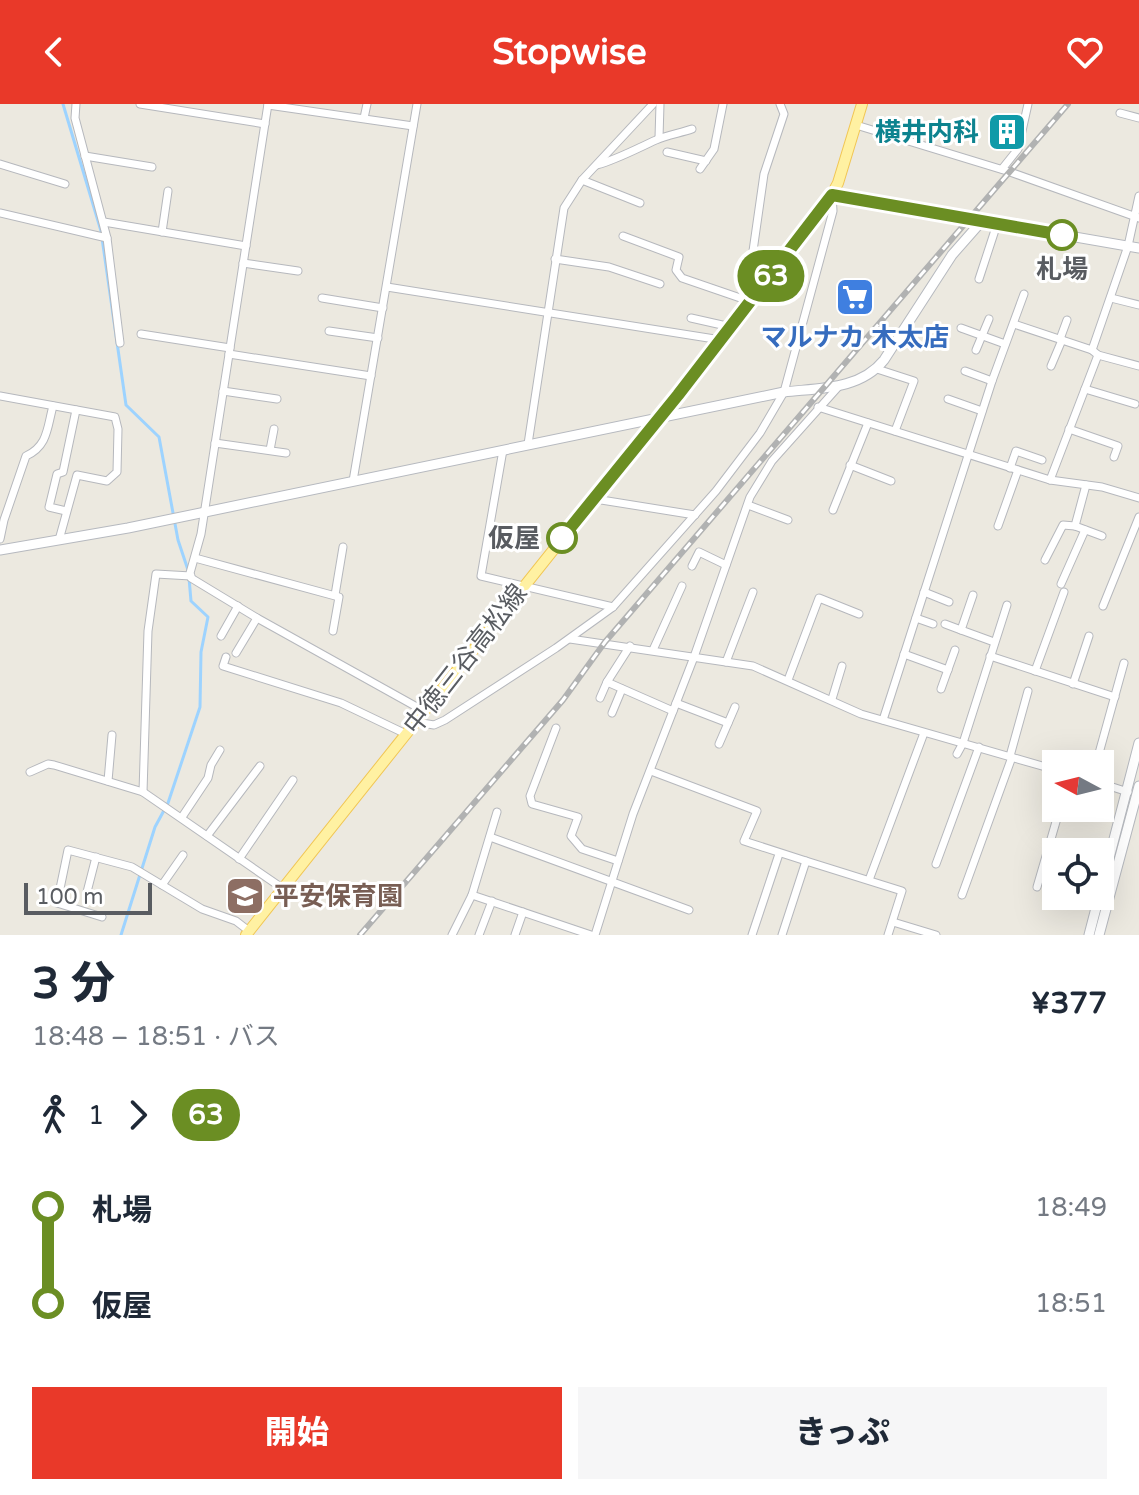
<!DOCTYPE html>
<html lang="ja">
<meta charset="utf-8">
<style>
:root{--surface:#fff;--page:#f6f6f7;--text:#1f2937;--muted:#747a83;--accent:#e93929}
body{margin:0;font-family:"Varela Round","Noto Sans JP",sans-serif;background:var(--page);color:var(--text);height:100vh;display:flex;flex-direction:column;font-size:30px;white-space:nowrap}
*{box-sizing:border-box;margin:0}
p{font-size:26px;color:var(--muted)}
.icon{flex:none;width:44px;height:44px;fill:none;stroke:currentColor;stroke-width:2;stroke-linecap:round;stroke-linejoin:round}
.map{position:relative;height:831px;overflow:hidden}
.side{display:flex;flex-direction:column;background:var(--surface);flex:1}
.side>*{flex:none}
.badge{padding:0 16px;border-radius:26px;font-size:28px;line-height:52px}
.needle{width:52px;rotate:277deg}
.tools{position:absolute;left:1042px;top:646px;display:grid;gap:16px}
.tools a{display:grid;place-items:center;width:72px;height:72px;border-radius:0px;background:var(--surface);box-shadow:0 8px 32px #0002;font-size:40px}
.scale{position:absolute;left:24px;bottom:20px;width:128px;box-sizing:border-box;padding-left:8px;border:4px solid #595c61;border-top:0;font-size:22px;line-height:28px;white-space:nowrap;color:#595c61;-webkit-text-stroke:6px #fff;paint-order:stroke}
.map>.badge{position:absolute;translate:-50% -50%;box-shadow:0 0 0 4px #fff}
.legs{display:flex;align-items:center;gap:12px;height:88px;padding:0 32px;font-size:26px}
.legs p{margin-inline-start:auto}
.overview{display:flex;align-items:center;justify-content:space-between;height:136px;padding:0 32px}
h1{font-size:44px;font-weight:800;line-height:60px}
.button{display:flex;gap:16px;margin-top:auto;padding:16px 32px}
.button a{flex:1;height:92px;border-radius:0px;background:var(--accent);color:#fff;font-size:32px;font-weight:800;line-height:92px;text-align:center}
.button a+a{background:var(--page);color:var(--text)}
ul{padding:0 32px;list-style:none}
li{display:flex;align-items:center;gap:28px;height:96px;font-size:30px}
li i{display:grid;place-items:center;width:12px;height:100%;margin:0 10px;background:currentColor}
li i::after{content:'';width:20px;height:20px;margin:-10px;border:6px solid;border-radius:50%;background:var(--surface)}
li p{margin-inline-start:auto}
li:first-child i{background:linear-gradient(#0000 50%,currentColor 0)}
li:last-child i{background:linear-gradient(currentColor 50%,#0000 0)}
header{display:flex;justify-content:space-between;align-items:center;height:104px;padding:0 32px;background:var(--accent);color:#fff;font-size:36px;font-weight:800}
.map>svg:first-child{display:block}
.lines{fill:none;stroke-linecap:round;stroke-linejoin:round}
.stream{stroke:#9dd3ff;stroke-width:3}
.street-casing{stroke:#b6b8bd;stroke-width:9}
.secondary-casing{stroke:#b6b9bf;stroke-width:11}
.primary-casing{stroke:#f1c654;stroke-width:12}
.street{stroke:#fff;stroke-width:7}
.secondary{stroke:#fff;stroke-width:9}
.primary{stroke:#fff1a2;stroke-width:10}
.rail-casing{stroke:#b1b2b2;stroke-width:6}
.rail{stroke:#fff;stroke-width:3;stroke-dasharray:9;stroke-linecap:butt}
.line-1-casing{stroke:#fff;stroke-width:18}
.line-1{stroke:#6b8e23;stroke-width:12}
.stop-1-dot{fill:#fff;stroke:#6b8e23;stroke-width:4}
.labels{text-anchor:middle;stroke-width:6;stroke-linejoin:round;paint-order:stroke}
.culture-label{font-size:26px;font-weight:bold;fill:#0d838f;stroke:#fff;text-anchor:end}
.stop-label{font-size:26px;font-weight:bold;fill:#595c61;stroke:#fff}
.shop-label{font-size:26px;font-weight:bold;fill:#366cbe;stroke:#fff}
.street-label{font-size:26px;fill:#595c61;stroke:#fff}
.education-label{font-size:26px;font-weight:bold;fill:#785e54;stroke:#fff;text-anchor:start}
</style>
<header><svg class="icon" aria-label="back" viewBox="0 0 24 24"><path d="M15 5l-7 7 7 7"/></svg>Stopwise<svg class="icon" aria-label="heart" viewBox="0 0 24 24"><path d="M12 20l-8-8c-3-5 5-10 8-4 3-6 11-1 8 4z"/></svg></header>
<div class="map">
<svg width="1139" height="831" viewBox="0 0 1139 831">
<rect width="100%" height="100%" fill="#ece9e0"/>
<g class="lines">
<!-- stream -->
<g class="stream">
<path d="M63 0 101 127 126 301 159 333 178 436 188 466"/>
<path d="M121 831 155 723 168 699 200 603 201 548 208 513 191 497 189 474"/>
</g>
<!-- street casing -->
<g class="street-casing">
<g id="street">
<path d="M140 0 265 20"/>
<path d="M268 0 201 430 190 469 191 474 257 514 424 607"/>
<path d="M268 1 413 22"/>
<path d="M1120 9 1139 14"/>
<path d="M364 14 367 0"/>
<path d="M856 21 1010 68 1139 114"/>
<path d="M659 34 660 0"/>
<path d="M667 48 706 57"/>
<path d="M85 52 152 63"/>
<path d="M0 60 65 80"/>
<path d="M597 61C618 55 636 45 656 36 666 31 681 29 692 25"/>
<path d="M700 65 714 45 723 0"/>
<path d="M1002 65 1018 45 1028 0"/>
<path d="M582 76 640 99"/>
<path d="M0 109 107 134 75 14 76 0"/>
<path d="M104 118 246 142"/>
<path d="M162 128 168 87"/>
<path d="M623 132 679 153 676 166 682 174 749 197"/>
<path d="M107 134 120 239"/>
<path d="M555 155 609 163 660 180"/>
<path d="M243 159 298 167"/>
<path d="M979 175 997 120"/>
<path d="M387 183 721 236"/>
<path d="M322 194 383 204"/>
<path d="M1111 194 1139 201"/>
<path d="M746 196 764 70 784 10 780 0"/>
<path d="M691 214 731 223"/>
<path d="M1014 220 1092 246 1128 142 1139 92"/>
<path d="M961 224 1005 240"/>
<path d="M329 227 378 234"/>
<path d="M141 230 230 244"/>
<path d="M1060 235 1067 216"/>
<path d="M976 246 989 215"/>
<path d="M229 250 371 272"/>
<path d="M1098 251 1139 262"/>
<path d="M1051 262 1062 236"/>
<path d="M877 265 914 277 895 327"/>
<path d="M965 267 992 277"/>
<path d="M1085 285 1135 300"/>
<path d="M223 287 277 295"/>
<path d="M0 292 115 313 118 325 117 368 107 377 77 371 59 436"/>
<path d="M948 295 982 307"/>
<path d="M818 303 1050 376 1102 383 1139 394"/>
<path d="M1069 325 1118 342 1114 353"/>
<path d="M215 339 286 349"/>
<path d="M528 340 564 104 582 76 653 0"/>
<path d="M270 346 274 325"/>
<path d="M503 346 481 472 613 503"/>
<path d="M850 361 891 377"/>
<path d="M1010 364 1016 347 1042 356"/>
<path d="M1050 376 1098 251 1092 246"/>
<path d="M353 377 417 0"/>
<path d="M1086 381 1075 422 1102 432"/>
<path d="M595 395 695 411"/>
<path d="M748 401 788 416"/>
<path d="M833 406 868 319"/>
<path d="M66 407 49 403 57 370 63 368 76 306"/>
<path d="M998 422 1018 366"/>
<path d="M0 435 4 416 26 352C48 342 47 324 53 302"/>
<path d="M195 454 339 493 333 527"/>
<path d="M1045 456 1063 421 1075 422"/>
<path d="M692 462 699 448 726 461"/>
<path d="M1061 480 1085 426"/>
<path d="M924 488 949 498"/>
<path d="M335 491 343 443"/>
<path d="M973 491 961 526 994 538"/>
<path d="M1103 502 1139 413"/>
<path d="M916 514 933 520"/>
<path d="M945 520 961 526"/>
<path d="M221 532 238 502"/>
<path d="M570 535 753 562 861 610 1056 666"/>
<path d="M630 542 607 578 673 607"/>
<path d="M653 546 682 482"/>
<path d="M236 549 257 514"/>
<path d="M904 550 948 566"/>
<path d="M990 552 1115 593"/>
<path d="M226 553 223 562 341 599 406 630"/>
<path d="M726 558 753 488"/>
<path d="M1035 567 1064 488"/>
<path d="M788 576 819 494 859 510"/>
<path d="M1073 580 1089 532"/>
<path d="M941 585 955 546"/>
<path d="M600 594 607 578"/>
<path d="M832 595 842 562"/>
<path d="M676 599 728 619"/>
<path d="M612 609 622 585"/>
<path d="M883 616 992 277 1024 190"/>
<path d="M416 618 434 621 445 616 556 544 613 503 716 387 760 329 784 288 833 107 832 91"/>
<path d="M556 624 530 692 532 700 578 713 571 732 582 745 618 757"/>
<path d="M719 640 735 603"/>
<path d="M957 650 963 639 1007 501"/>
<path d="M1010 652 1028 587"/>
<path d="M1096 660 1124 559"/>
<path d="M651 667 757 707 744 737 806 757"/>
<path d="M30 668 48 660 54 661 143 688 282 784"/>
<path d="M108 677 112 631"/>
<path d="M1100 679 1128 688"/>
<path d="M143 688 148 527 156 470 191 472"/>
<path d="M182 713 208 674 211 661 220 646"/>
<path d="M207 732 260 662"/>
<path d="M490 733 689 806"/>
<path d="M239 755 293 676"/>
<path d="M936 760 979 643"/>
<path d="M869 776 924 629"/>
<path d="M162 781 183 751"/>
<path d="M1037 783 1060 704"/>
<path d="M87 788 96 753"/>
<path d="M472 791 591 831"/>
<path d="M962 791 1012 653"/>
<path d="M102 813 57 799 68 746 132 763 202 805 236 817 249 827"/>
<path d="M893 818 936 831"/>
<path d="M452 831 472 791 497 708"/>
<path d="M479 831 492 797"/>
<path d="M515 831 523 808"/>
<path d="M595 831 633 710 694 553 750 393 772 357 839 282"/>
<path d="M752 831 779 750"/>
<path d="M782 831 806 757 902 787 888 831"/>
</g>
</g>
<!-- secondary casing -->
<g class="secondary-casing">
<g id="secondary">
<path d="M832 91 1139 144"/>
<path d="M0 446 128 424 784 288C819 284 860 286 884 256L952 151 981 118"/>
<path d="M1089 831 1139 639"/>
<path d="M1099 831 1139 682"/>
</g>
</g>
<!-- primary casing -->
<g class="primary-casing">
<path id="primary" d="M246 831C439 587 635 347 826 101L838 79 862 0"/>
</g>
<!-- street -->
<use href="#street" class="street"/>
<!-- secondary -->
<use href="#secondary" class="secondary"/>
<!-- primary -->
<use href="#primary" class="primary"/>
<!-- rail casing -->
<g class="rail-casing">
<path id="rail" d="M360 831 563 596 605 538 1068 0"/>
</g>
<!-- rail -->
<use href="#rail" class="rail"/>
</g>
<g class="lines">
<!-- line-1 casing -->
<g class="line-1-casing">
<path id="line-1" d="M562 434 678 291 832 91 1062 131"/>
</g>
<!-- line-1 -->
<use href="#line-1" class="line-1"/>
</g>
<!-- icons -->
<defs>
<g id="building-square" transform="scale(2)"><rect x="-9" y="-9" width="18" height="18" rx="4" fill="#0f9aa8" stroke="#fff"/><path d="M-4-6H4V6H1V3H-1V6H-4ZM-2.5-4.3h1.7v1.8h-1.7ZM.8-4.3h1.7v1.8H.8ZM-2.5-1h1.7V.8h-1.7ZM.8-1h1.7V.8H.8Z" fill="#fff"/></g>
<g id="supermarket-square" transform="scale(2)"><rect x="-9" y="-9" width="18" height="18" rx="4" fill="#3f7fe0" stroke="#fff"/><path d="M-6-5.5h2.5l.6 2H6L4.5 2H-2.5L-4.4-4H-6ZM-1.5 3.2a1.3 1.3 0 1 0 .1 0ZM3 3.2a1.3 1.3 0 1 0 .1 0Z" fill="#fff"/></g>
<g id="school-square" transform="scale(2)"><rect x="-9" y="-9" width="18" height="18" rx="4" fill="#8d6e63" stroke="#fff"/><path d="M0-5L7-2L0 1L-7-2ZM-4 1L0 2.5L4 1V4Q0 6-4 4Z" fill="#fff"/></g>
</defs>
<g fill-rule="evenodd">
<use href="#building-square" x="1007" y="28"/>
<use href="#supermarket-square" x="855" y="193"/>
<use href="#school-square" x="245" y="792"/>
</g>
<!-- markers -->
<g class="stop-1-dot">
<circle cx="1062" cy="131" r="14"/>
<circle cx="562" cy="434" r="14"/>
</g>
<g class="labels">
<!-- culture labels -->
<g class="culture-label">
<text x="979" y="37">横井内科</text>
</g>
<!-- stop labels -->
<g class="stop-label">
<text x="1062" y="174">札場</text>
<text x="540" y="443" text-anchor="end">仮屋</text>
</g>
<!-- shop labels -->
<g class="shop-label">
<text x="855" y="242">マルナカ 木太店</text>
</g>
<!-- street labels -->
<g class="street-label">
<text transform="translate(465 555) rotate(-52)" y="9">中徳三谷高松線</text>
</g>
<!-- education labels -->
<g class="education-label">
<text x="273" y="801">平安保育園</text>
</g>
</g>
</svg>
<div class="tools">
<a><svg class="needle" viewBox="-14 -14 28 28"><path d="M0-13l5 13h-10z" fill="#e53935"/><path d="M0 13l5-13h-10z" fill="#747a83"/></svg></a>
<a><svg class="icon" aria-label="locate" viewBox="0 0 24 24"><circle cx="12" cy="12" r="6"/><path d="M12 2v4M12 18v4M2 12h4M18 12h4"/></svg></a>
</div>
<div class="scale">100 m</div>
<b class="badge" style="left:771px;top:172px;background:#6b8e23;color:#fff">63</b>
</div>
<section class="side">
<div class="overview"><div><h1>3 分</h1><p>18:48 – 18:51 · バス</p></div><b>¥377</b></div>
<div class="legs"><svg class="icon" aria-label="walk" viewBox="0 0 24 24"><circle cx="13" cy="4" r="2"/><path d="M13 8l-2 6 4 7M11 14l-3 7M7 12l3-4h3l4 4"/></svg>1<svg class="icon" aria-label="forward" viewBox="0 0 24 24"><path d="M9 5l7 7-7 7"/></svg><b class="badge" style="background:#6b8e23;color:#fff">63</b></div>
<ul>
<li><i style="color:#6b8e23"></i><b>札場</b><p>18:49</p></li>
<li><i style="color:#6b8e23"></i><b>仮屋</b><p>18:51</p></li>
</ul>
<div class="button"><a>開始</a><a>きっぷ</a></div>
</section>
